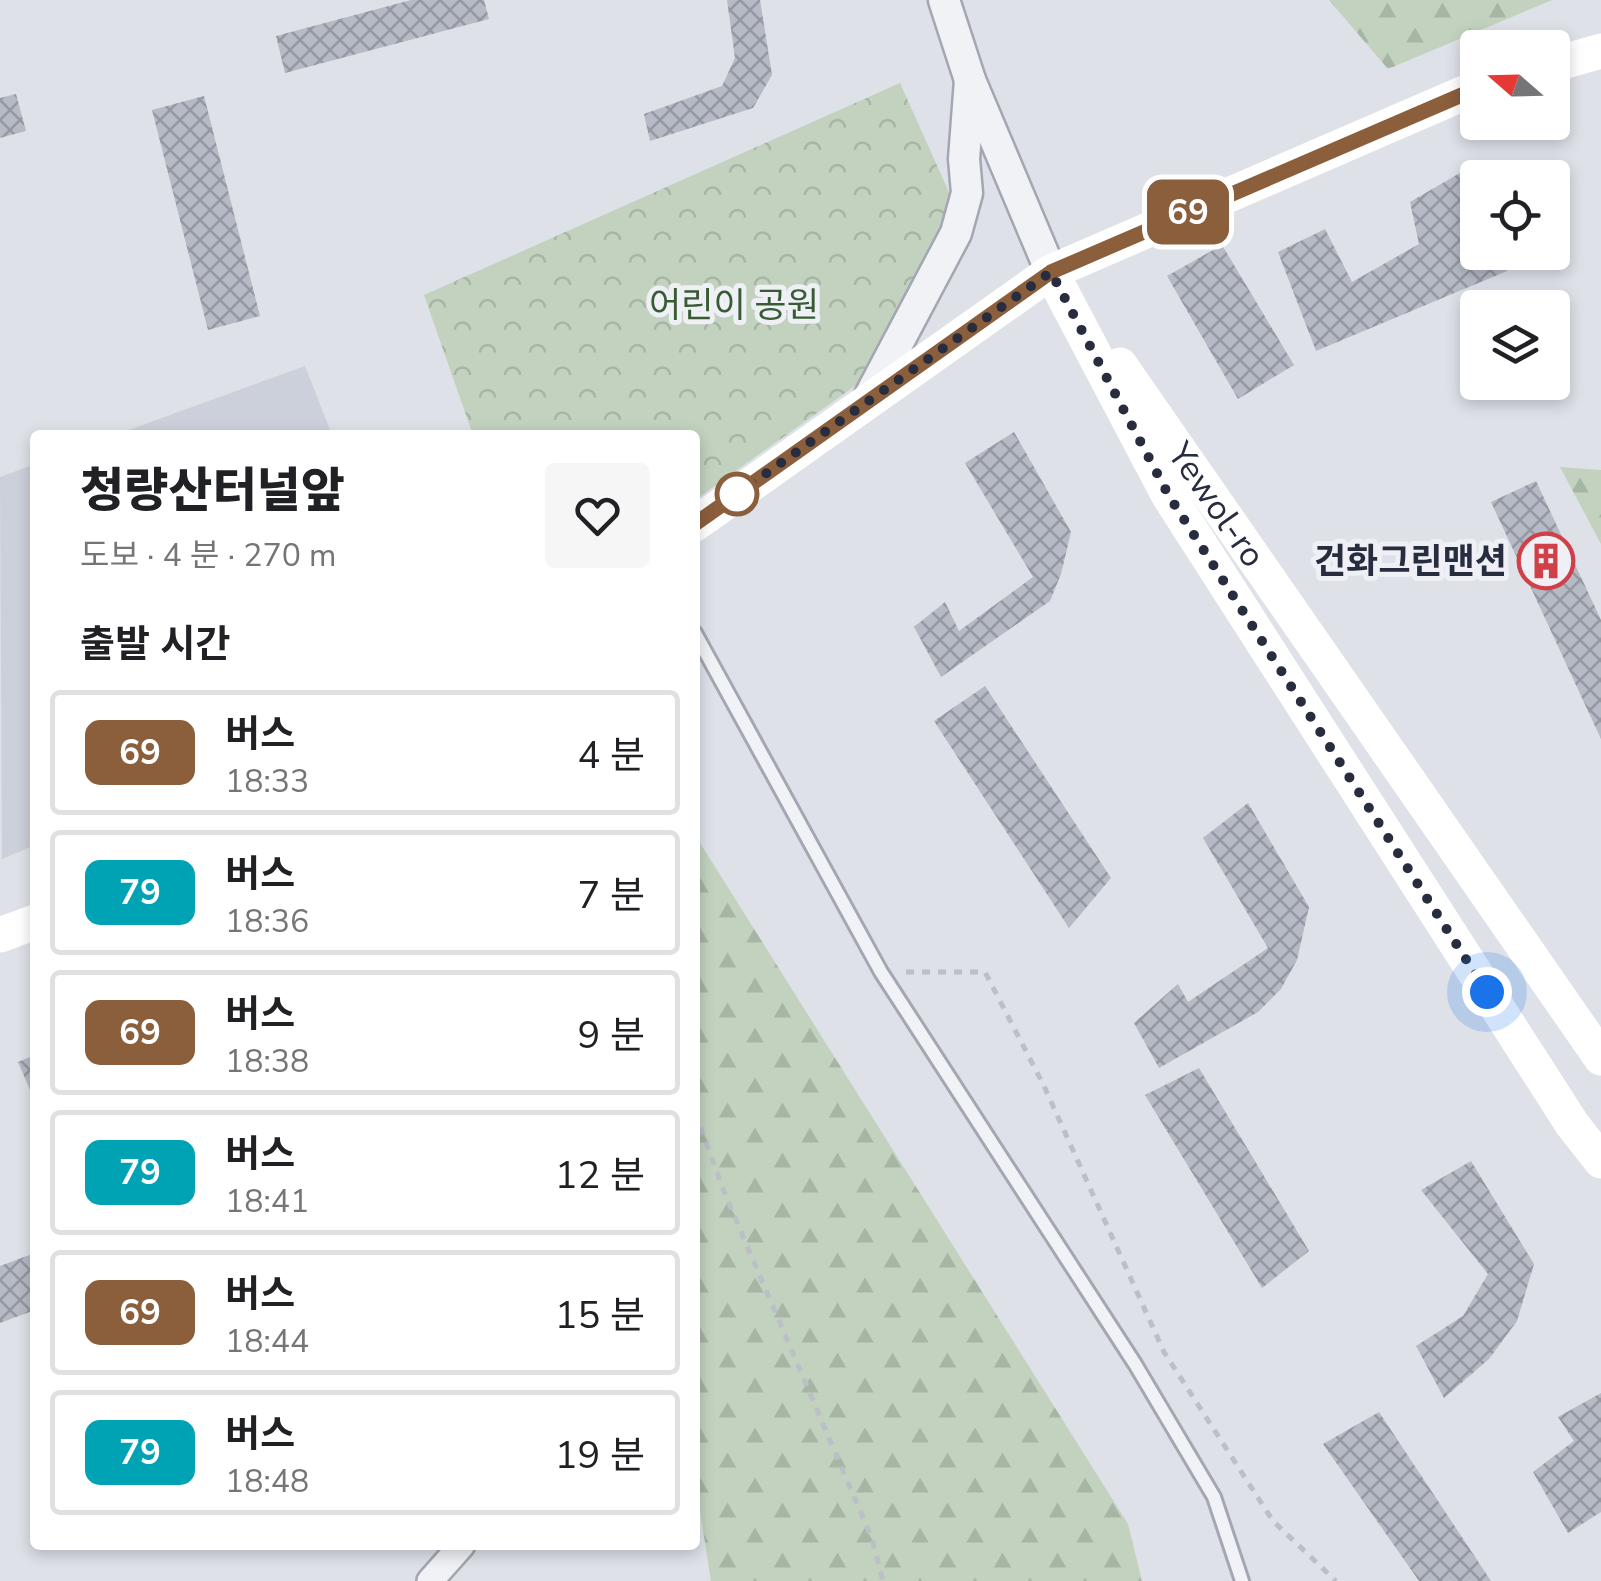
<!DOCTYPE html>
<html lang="ko">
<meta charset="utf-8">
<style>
:root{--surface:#fff;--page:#f6f6f6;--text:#202124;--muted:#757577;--line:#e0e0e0}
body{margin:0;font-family:"Nunito Sans","Noto Sans KR",sans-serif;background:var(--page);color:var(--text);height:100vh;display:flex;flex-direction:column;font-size:38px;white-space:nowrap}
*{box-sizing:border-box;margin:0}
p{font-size:32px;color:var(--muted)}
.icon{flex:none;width:55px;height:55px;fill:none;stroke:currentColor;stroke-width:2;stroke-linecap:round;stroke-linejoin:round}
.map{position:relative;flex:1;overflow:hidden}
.panel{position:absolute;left:30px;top:430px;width:670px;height:1120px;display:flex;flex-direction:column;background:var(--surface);border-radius:10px;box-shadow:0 5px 15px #0003}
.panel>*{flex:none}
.badge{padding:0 20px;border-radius:15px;font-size:35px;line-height:65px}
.needle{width:65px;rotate:290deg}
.buttons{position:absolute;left:1460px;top:30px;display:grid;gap:20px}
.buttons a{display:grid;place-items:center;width:110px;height:110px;border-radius:10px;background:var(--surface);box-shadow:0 5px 15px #0003;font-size:50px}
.you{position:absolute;width:50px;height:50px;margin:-25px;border:8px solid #fff;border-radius:50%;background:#1a73e8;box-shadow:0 0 0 15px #1a73e833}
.map>.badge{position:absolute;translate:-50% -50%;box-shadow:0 0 0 5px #fff}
h2{padding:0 50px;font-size:38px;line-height:90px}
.round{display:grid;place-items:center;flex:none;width:105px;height:105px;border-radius:10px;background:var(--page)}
.headline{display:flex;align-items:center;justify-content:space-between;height:170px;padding:0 50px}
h1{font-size:48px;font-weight:800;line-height:75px}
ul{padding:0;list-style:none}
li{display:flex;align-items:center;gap:30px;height:125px;margin:0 20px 15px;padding:0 30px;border:5px solid var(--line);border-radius:10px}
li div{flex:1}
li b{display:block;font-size:38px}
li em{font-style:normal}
li .badge{min-width:110px;font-weight:700;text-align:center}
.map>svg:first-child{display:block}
.built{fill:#ccd0da}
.forest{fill:url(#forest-firs)}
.park{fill:url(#park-crowns)}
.building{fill:url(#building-cross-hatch)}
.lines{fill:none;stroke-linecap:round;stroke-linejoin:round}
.service-casing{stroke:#a3a7b2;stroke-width:18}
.minor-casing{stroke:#a3a7b2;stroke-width:30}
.tertiary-casing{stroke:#a3a7b2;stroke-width:35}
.path{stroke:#bcbfc6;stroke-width:5;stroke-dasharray:8 8;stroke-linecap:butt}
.service{stroke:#f1f2f6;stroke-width:12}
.minor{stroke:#f1f2f6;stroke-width:25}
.tertiary{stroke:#f1f2f6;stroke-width:30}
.secondary{stroke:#fff;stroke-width:35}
.line-casing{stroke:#fff;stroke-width:22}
.line{stroke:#8b5e3c;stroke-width:15}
.walk{stroke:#272d3f;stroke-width:10;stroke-dasharray:0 18}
.stop-dot{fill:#fff;stroke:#8b5e3c;stroke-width:5}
.labels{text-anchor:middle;stroke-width:10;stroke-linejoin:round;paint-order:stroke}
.park-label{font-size:35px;fill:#385b34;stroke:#eef0f6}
.street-label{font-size:35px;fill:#272d3f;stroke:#eef0f6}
.poi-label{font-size:35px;font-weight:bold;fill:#272d3f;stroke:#eef0f6;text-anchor:end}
</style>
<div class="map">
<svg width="1601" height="1581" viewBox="0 0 1601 1581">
<defs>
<pattern id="forest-firs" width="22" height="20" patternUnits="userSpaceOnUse" patternTransform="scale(2.5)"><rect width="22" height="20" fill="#c2d2bf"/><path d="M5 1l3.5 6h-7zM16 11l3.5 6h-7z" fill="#a7b5a5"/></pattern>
<pattern id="park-crowns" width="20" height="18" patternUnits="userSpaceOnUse" patternTransform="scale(2.5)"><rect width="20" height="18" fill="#c2d2bf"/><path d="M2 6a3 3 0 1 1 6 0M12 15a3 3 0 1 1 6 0" fill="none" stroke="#a7b5a5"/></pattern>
<pattern id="building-cross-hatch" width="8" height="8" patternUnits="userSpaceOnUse" patternTransform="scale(2.5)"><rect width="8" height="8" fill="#b5bac5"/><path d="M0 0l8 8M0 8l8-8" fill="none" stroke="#9398a1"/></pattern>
</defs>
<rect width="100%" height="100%" fill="#dee1e8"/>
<!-- built -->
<g class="built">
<path d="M305 366 332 435H115Z"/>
<path d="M35 464V845L2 859 0 477Z"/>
</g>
<!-- forest -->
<g class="forest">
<path d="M1329 0H1552L1388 69Z"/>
<path d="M1560 467 1601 470V544Z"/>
<path d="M695 835 1128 1524 1142 1581H711L695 1480Z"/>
</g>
<!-- park -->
<path class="park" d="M900 83 952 199 907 349 695 500V435H473L424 295Z"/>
<!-- building -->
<g class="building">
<path d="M411 0H484L489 19 285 73 276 36Z"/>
<path d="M727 0H760L772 75 753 108 650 141 644 114 722 86 735 58Z"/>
<path d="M16 94 26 131 0 138V98Z"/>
<path d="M204 96 260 316 208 330 152 110Z"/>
<path d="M1465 170 1478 200V252H1499L1507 271 1316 351 1278 252 1325 229 1352 282 1419 244 1410 202Z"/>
<path d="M1222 245 1294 365 1238 399 1167 276Z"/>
<path d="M1014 432 1071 532 1061 574 1050 601 941 677 914 627 945 602 959 631 1033 577 965 463Z"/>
<path d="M1536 481 1601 620V739L1491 502Z"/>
<path d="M985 686 1111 878 1069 928 934 721Z"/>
<path d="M1248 803 1309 907 1297 960 1281 989 1258 1012 1159 1068 1134 1023 1178 984 1188 1002 1268 948 1203 838Z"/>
<path d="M35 1055V1101L18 1062Z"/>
<path d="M1199 1068 1309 1251 1262 1288 1145 1095Z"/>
<path d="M1471 1161 1534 1264 1517 1321 1489 1359 1444 1398 1416 1346 1463 1316 1488 1274 1421 1190Z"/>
<path d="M35 1253V1310L0 1323V1266Z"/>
<path d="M1601 1393V1512L1568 1533 1533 1472 1574 1441 1558 1417Z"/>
<path d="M1379 1412 1491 1581H1419L1323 1444Z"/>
</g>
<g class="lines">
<!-- service casing -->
<g class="service-casing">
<path id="service" d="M695 633 881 972 1135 1364 1214 1497 1242 1581"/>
</g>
<!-- minor casing -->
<g class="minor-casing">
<path id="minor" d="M430 1581 462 1545"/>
</g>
<!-- tertiary casing -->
<g class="tertiary-casing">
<g id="tertiary">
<path d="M944 0 970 80 1051 272"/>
<path d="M867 401 956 233 967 193 964 159 970 80"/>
</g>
</g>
<!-- path -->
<g class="path">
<path d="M906 972H985L1044 1086 1164 1352 1273 1521 1336 1581"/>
<path d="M695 1112 725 1194 872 1539 883 1581"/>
</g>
<!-- service -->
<use href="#service" class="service"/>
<!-- minor -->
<use href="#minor" class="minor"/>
<!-- tertiary -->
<use href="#tertiary" class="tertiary"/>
<!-- secondary -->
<g class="secondary">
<path d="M1552 65 1601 51"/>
<path d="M1051 272 1169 496 1572 1124 1601 1161"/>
<path id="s1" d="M1120 365 1601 1058"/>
<path d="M695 524 1051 272 1478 87"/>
<path d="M0 935 35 922"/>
</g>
</g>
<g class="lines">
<!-- line casing -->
<g class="line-casing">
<path id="line" d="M695 524 1051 272 1478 88"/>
</g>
<!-- line -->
<use href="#line" class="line"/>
<!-- walk -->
<path class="walk" d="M737 494 1051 272 1169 496 1487 992"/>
</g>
<!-- icons -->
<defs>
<g id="building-ring" transform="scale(2.875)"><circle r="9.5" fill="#eef0f6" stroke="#d04048" stroke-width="1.5"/><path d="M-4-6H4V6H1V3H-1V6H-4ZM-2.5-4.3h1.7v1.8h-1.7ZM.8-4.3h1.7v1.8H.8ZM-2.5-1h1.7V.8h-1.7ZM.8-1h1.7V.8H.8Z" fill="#d04048"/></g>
</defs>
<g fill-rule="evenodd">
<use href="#building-ring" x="1546" y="561"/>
</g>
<!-- markers -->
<circle class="stop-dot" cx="737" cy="494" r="20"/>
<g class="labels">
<!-- park labels -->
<g class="park-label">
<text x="734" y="317">어린이 공원</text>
</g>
<!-- street labels -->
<g class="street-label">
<text dy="12" stroke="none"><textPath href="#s1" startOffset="170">Yewol-ro</textPath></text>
</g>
<!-- poi labels -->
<g class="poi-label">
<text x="1507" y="573">건화그린맨션</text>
</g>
</g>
</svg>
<div class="buttons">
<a><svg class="needle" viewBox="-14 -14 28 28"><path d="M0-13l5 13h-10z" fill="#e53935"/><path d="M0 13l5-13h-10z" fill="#757577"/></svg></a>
<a><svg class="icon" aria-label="locate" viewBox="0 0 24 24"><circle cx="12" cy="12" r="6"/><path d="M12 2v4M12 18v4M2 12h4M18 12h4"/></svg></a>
<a><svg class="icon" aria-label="layers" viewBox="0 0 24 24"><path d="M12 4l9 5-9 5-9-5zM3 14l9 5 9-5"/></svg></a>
</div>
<div class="you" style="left:1487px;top:992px"></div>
<b class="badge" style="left:1188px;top:212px;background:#8b5e3c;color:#fff">69</b>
<section class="panel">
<div class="headline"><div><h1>청량산터널앞</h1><p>도보 · 4 분 · 270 m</p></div><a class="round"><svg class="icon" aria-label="heart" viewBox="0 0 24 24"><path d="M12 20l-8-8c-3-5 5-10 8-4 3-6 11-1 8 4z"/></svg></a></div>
<h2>출발 시간</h2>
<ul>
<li><span class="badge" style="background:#8b5e3c;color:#fff">69</span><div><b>버스</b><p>18:33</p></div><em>4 분</em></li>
<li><span class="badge" style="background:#00a3b4;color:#fff">79</span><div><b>버스</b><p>18:36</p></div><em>7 분</em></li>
<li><span class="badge" style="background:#8b5e3c;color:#fff">69</span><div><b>버스</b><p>18:38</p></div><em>9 분</em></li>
<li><span class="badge" style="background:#00a3b4;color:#fff">79</span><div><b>버스</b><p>18:41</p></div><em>12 분</em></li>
<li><span class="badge" style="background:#8b5e3c;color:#fff">69</span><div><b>버스</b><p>18:44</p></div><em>15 분</em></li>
<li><span class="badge" style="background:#00a3b4;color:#fff">79</span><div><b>버스</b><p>18:48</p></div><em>19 분</em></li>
</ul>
</section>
</div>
